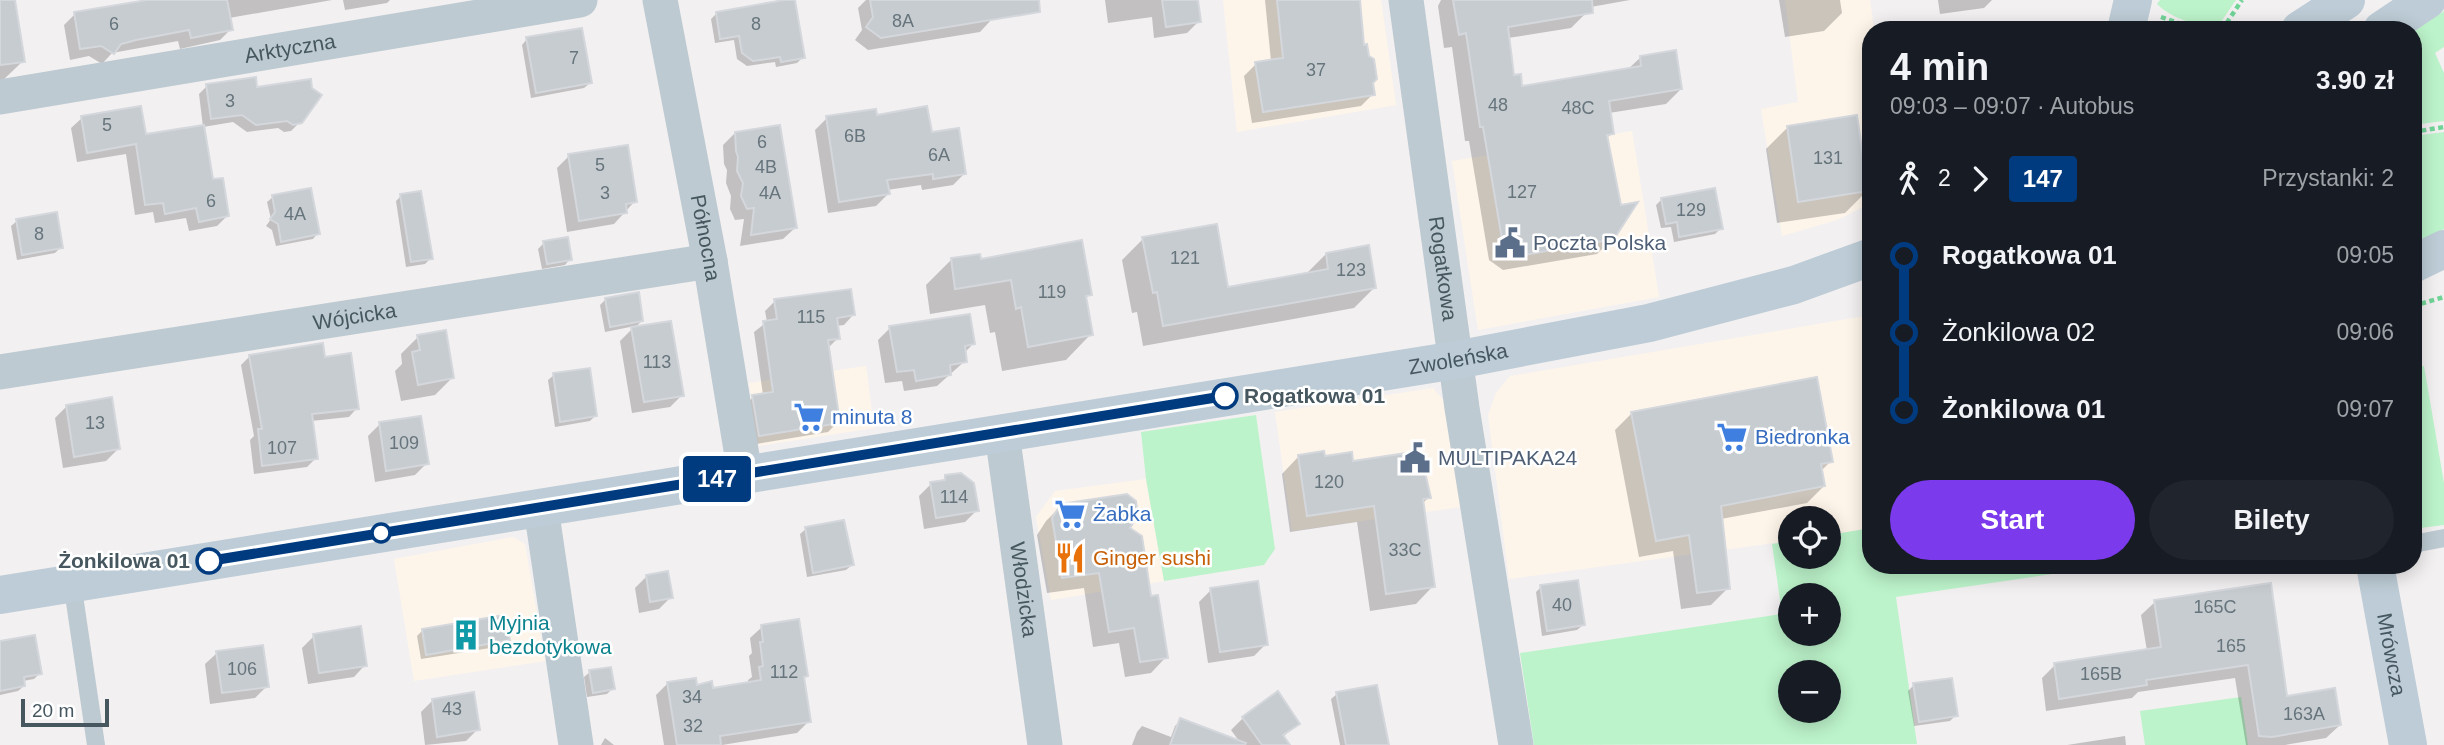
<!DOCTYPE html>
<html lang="pl">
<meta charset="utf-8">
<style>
:root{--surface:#171b24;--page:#20242c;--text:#f1f3f6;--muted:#9ea1a6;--accent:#7c3aed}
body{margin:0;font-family:Arial,sans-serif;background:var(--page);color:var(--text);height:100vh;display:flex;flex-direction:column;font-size:26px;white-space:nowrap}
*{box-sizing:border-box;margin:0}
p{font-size:23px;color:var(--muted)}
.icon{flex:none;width:38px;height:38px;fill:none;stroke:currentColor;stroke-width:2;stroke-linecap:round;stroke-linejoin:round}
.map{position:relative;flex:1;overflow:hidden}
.sheet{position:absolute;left:1862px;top:21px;width:560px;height:553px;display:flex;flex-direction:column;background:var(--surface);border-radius:28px;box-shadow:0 4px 18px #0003}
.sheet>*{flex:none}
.badge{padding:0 14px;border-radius:5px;font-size:24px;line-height:46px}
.fabs{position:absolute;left:1778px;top:506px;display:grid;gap:14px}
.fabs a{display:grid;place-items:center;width:63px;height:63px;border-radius:50%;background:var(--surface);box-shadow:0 4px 18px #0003;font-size:35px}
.scale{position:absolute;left:21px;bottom:18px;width:88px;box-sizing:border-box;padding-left:7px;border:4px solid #465760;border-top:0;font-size:19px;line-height:24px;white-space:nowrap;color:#465760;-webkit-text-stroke:5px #fff;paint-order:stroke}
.map>.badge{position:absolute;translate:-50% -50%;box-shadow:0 0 0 4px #fff}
.legs{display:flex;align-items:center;gap:10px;height:77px;padding:0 28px;font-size:23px}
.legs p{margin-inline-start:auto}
.summary{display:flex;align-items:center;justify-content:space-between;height:119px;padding:0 28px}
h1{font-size:38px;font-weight:700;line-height:52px}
.primary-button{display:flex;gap:14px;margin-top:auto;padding:14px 28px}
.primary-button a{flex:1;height:80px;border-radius:42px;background:var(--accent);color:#fff;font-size:28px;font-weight:700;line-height:80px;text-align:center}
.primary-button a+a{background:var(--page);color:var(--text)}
ul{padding:0 28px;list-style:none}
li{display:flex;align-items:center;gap:24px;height:77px;font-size:26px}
li i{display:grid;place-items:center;width:10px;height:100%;margin:0 9px;background:currentColor}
li i::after{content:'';width:18px;height:18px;margin:-9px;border:5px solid;border-radius:50%;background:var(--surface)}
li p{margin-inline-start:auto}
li:first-child i{background:linear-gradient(#0000 50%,currentColor 0)}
li:last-child i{background:linear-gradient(currentColor 50%,#0000 0)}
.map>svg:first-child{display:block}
.commercial{fill:#fef5ea}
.green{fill:#bcf3ca;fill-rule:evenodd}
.shadow{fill:#0003}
.building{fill:#c7ccd0;stroke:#d4d7dc;stroke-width:2}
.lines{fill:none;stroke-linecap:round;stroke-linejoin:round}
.path{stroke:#71d497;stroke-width:4.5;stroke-dasharray:5 3.5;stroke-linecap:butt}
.lane{stroke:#bdcad1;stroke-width:18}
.street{stroke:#bdcad1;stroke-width:35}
.secondary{stroke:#bdccd6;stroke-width:38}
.line-1-casing{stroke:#fff;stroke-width:16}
.line-1{stroke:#003b80;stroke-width:10}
.stop-1-dot{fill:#fff;stroke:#003b80;stroke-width:3.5}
.labels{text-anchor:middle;stroke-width:5;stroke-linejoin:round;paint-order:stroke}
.number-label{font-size:18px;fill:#66747c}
.street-label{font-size:21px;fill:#465760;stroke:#fff}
.service-label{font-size:21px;fill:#4e5e75;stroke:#fff;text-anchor:start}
.stop-label{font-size:21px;font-weight:bold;fill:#465760;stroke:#fff;text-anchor:start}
.shop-label{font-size:21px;fill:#366cbe;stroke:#fff;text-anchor:start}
.food-label{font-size:21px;fill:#c56008;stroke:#fff;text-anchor:start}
.culture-label{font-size:21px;fill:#0d838f;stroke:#fff;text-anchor:start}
</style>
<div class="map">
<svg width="2444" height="745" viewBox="0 0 2444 745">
<rect width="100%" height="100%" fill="#f3f0f1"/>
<!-- commercial -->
<g class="commercial">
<path d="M1223 0H1381L1396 105 1237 132Z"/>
<path d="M1785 0H1870L1874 30H1871V77L1869 78 1871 203 1837 220 1782 236 1761 109 1798 102Z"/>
<path d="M1632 131 1659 297 1478 330 1452 161Z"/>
<path d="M1871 315V528L1829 535V518H1790V541L1509 579 1488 415 1496 393 1510 376Z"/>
<path d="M866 366 874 428 759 446 749 383Z"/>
<path d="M1433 388 1445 402 1461 507 1292 531 1275 412Z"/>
<path d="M1146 479 1164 581 1051 600 1036 517 1055 491Z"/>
<path d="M513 537 525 544 545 661 414 681 394 559Z"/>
</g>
<!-- green -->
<g class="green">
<path d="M2160 0H2236L2219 25C2198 26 2173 20 2157 4Z"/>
<path d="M2444 11V47L2435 53 2444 73V121L2413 125V32Z"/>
<path d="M2444 132V229L2413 246V136Z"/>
<path d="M2424 366 2444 483V525L2413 529V367Z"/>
<path d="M1256 415 1275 549 1264 565 1164 581 1146 479 1141 432Z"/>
<path d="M1871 528V565H2113L1896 597 1917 744 1534 745 1520 653 1782 614 1772 544 1790 541V556H1829V535ZM1790 595H1829V634H1790ZM1790 672H1829V710H1790Z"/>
<path d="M2241 697 2248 745H2145L2140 711Z"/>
</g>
<!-- shadow -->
<g class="shadow">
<path d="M158 0H332L229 18 231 29 220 40 180 49 178 41 112 53 102 64 89 56 70 60 64 25 75 14Z"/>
<path d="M343 0H390L387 3 345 10Z"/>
<path d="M866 0H995L992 19 980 32 868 50 855 40 862 30 858 8Z"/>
<path d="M1105 0H1196L1199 21 1187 33 1154 38 1152 17 1108 23Z"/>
<path d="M1265 0H1358L1363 47 1373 94 1361 106 1252 123 1244 76 1256 64 1271 61Z"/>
<path d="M1441 0H1630L1585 8 1586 13 1571 28 1508 38 1513 77 1521 88 1627 70 1641 57 1681 89 1666 104 1609 113 1612 133 1606 139 1620 207 1613 238 1597 254 1503 270 1489 260 1469 141H1465L1452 47 1444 48 1438 6Z"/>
<path d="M1779 0H1840L1842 13 1824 31 1785 37Z"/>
<path d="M1938 0H1992L1984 8 1940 14Z"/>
<path d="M717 13 803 57 797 63 776 67 775 62 747 66 737 59 734 40 715 43 711 19Z"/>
<path d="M0 26 23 61 0 83Z"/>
<path d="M527 39 590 83 584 88 531 98 522 45Z"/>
<path d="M207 86 256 89 300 122 291 131 284 132 278 128 247 132 233 122 203 127 199 94Z"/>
<path d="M876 117 930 134 965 173 953 185 922 190 921 185 887 190 888 194 876 206 828 213 815 130 827 118Z"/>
<path d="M82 118 144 136 211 182 228 215 217 226 189 231 186 218 155 223 153 212 135 215 126 154 77 162 71 128Z"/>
<path d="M1788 127 1867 191 1845 213 1777 223 1766 149Z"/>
<path d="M735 133 795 228 783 239 740 246 744 219 735 220 730 209 731 196 726 183 727 170 724 164 723 145Z"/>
<path d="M569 156 635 201 614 224 567 232 557 168Z"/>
<path d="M401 196 431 258 425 264 406 267 396 201Z"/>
<path d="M273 197 318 233 313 239 276 246 272 230 266 226 271 219 267 202Z"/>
<path d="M1662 199 1721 228 1715 234 1674 242 1671 227 1661 228 1656 205Z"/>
<path d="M17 221 61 247 55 253 17 260 11 226Z"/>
<path d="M1143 239 1227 289 1306 274 1326 254 1375 287 1354 308 1143 346 1137 312 1132 313 1122 260Z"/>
<path d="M544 243 570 259 565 265 542 269 538 249Z"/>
<path d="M952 259 980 261 1090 294 1085 299 1091 334 1066 360 1002 371 995 332 990 333 985 305 930 314 926 285Z"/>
<path d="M606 299 642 321 633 329 682 395 670 407 632 413 620 341 635 326 605 332 600 305Z"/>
<path d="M775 301 853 315 844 325 836 326 838 338 828 348 838 422 828 432 750 445 744 407 753 397 763 395 754 332 767 322 765 311Z"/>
<path d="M890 328 973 344 964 353 965 361 937 386 904 391 902 381 885 383 878 340Z"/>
<path d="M418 337 452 378 435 395 401 401 395 371 402 364 401 354Z"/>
<path d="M250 356 323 359 357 408 349 417 311 421 316 458 307 467 254 474 250 440 254 436 241 365Z"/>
<path d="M554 375 595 416 590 421 555 427 548 380Z"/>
<path d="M67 406 118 449 106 461 63 468 55 418Z"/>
<path d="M1632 413 1831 461 1821 471 1824 486 1807 503 1721 519 1728 588 1711 605 1681 609 1673 551 1639 557 1615 430Z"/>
<path d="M380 424 427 463 415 475 375 482 368 436Z"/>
<path d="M1299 456 1351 462 1429 497 1422 504 1433 586 1416 604 1370 611 1357 522 1290 532 1282 474Z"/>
<path d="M946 477 977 510 965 522 924 529 919 496 931 484 940 483Z"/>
<path d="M1062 505 1127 528 1166 657 1151 673 1125 677 1119 643 1093 647 1084 588 1047 593 1037 535 1046 521Z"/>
<path d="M806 529 852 565 846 570 807 577 800 534Z"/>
<path d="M647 576 671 597 659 609 639 613 635 588Z"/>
<path d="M2269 585 2285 698 2340 725 2326 738 2285 745H2246L2235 678 2138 692 2132 698 2046 711 2042 678 2055 665 2147 651 2141 615 2155 602Z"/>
<path d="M1541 587 1583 625 1577 630 1542 636 1536 592Z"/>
<path d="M1211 590 1266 644 1254 656 1208 663 1199 602Z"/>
<path d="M762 627 806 676 803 679 809 721 797 733 722 745H664L656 695 668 683 711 690 749 684 748 680 752 677 749 656 752 653 750 638Z"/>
<path d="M423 630 508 640 503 646 421 659 417 636Z"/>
<path d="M314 636 365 665 354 677 308 684 302 648Z"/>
<path d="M0 643 40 673 34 679 23 681 24 686 18 691 0 695Z"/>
<path d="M217 653 267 686 255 698 210 704 205 664Z"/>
<path d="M590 672 613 688 607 694 587 697 584 677Z"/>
<path d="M1914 685 1956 715 1950 721 1914 726 1908 691Z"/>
<path d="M1277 694 1298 723 1283 737 1288 745H1242L1231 730 1243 718Z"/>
<path d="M1337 694 1387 745H1340L1331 699Z"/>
<path d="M433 700 478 729 466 741 425 745 421 712Z"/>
<path d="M1181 720 1199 745H1132L1137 732 1142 726 1171 737 1175 726Z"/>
<path d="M2125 736 2126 745H2067Z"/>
<path d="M605 738 614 745H601Z"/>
</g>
<!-- building -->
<g class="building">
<path d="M0 0H15L25 62 0 65Z"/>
<path d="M147 0H227L233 30 191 38 189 30 136 40 121 44 114 54 101 46 80 49 74 12Z"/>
<path d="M784 0H795L805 58 781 62 780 57 753 61 742 53 739 36 720 39 716 12Z"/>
<path d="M870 0H1039L1040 12 881 38 866 27 873 17Z"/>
<path d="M1162 0H1198L1201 22 1166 27Z"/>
<path d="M1277 0H1360L1364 45 1367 44 1369 56 1374 59 1377 79 1373 83 1375 95 1263 112 1255 62 1283 58Z"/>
<path d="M1453 0H1592L1593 13 1508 27 1514 75 1521 74 1522 86 1641 66 1640 56 1676 50 1682 89 1609 101 1614 134 1607 135 1621 205 1638 202 1614 239 1518 256 1503 245 1483 127H1480L1466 33 1459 35Z"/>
<path d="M582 28 592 83 536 93 526 37Z"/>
<path d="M256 77 257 87 311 79 312 88 322 95 302 123 293 125 287 121 256 125 242 115 211 119 206 84Z"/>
<path d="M141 106 146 134 204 125 213 179 223 178 229 216 199 222 196 208 165 214 163 203 145 205 136 144 87 153 81 116Z"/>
<path d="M927 106 932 132 959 128 966 174 933 179V174L887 180 890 194 839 202 826 116 876 109 877 115Z"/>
<path d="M1857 115 1868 191 1798 202 1787 126Z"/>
<path d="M780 125 797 228 751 235 754 208 747 209 741 196 743 183 737 171 738 157 736 151 735 132Z"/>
<path d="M628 145 637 202 626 204 627 213 579 221 568 154Z"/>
<path d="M311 188 320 234 281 242 278 224 270 219 275 212 272 195Z"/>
<path d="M1715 188 1723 229 1679 237 1677 222 1666 224 1661 198Z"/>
<path d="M421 191 433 259 411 262 400 194Z"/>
<path d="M57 212 63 248 22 255 16 219Z"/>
<path d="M1217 224 1228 287 1328 269 1326 253 1369 245 1376 288 1163 326 1157 292 1153 293 1142 237Z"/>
<path d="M568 237 572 260 547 264 543 241Z"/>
<path d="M1082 240 1092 295 1086 296 1093 335 1028 347 1021 307 1016 309 1011 280 955 289 951 258 980 254 981 259Z"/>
<path d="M851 289 855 315 837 318 840 339 828 340 840 423 759 436 752 395 773 392 763 321 777 319 774 299Z"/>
<path d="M639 292 643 321 610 327 605 298Z"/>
<path d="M970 314 975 344 965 346 967 362 950 365 951 375 916 381 914 370 897 372 889 326Z"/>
<path d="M671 321 684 396 644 402 631 327Z"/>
<path d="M446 330 454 378 418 385 412 352 420 350 417 335Z"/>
<path d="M323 343 325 357 351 353 359 409 312 414 318 459 262 466 258 429H262L249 355Z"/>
<path d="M590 368 597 416 560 422 553 373Z"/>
<path d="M1817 377 1833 462 1821 464 1825 486 1721 506 1730 589 1697 593 1689 535 1656 541 1631 412Z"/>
<path d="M112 397 120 449 74 457 66 405Z"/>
<path d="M421 416 429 464 386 471 379 422Z"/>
<path d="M1324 451 1325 456 1352 452 1353 461 1420 451 1431 498 1423 499 1435 587 1386 594 1374 506 1307 516 1298 455Z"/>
<path d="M961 473 974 483 979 511 936 518 930 482 945 480V475Z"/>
<path d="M1127 494 1136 501 1138 515 1130 528 1142 536 1151 596 1158 595 1168 658 1140 662 1134 628 1109 632 1099 573 1062 578 1052 518 1061 504Z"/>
<path d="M844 520 854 565 813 573 805 527Z"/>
<path d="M668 571 673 598 650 602 646 575Z"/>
<path d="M1578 580 1585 625 1547 631 1540 585Z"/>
<path d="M1258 581 1268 645 1220 652 1210 588Z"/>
<path d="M2271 583 2287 696 2335 688 2341 725 2272 737 2259 736 2248 665 2146 680 2147 685 2059 699 2054 663 2161 647 2154 600Z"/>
<path d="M505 615 510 640 426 655 422 629Z"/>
<path d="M799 619 808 676 804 677 811 722 720 736 721 745H677L667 682 696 678 697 685 712 681 713 688 761 680 759 667 763 666 760 642H763L761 625Z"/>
<path d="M361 626 367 666 319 673 313 634Z"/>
<path d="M35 635 42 674 24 677 25 686 0 691V641Z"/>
<path d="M263 645 269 687 222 693 216 651Z"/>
<path d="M611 667 615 689 593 693 589 670Z"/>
<path d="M1952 678 1958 716 1919 722 1913 683Z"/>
<path d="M1377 685 1389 745H1346L1336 692Z"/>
<path d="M1278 691 1300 724 1283 735 1290 745H1262L1242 717Z"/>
<path d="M474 692 480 730 437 737 432 699Z"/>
<path d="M1180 718 1246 743 1245 745H1170Z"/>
</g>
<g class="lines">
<!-- path -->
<g class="path">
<path d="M2161 17 2198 30"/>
<path d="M2222 30 2242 0"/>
<path d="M2413 132 2444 127"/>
<path d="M2413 306 2444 297"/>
</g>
<!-- lane -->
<g class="lane">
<path d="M2413 544 2444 538"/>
<path d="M72 582 96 745"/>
</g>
<!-- street -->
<g class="street">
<path id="s1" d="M660 0 710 261 745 474"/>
<path id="s2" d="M1406 0 1462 408 1516 745"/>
<path id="s3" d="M0 97 580 0"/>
<path id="s4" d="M0 372 710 261"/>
<path id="s5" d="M1002 433 1045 745"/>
<path d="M541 508 576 745"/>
</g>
<!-- secondary -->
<g class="secondary">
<path d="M2126 30 2133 0"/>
<path d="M2300 30 2346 0"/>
<path d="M2382 30 2427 0"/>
<path d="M2413 264 2444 249"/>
<path id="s6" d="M2375 565 2408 745"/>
<path id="s7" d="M0 595 1456 360 1649 323 1794 285 1871 257"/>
</g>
</g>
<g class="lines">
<!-- line-1 casing -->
<g class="line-1-casing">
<path id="line-1" d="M209 561 1225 396"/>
</g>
<!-- line-1 -->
<use href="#line-1" class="line-1"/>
</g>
<!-- icons -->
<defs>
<g id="civic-bare" transform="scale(2.415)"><path d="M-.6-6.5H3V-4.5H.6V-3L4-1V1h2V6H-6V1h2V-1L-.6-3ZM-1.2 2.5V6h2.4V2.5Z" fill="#5c6f8a" stroke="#fff" stroke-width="2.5" paint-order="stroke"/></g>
<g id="supermarket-bare" transform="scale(2.415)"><path d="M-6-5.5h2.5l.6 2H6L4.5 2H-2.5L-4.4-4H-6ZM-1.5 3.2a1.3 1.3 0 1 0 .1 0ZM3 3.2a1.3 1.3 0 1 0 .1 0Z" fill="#3f7fe0" stroke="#fff" stroke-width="2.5" paint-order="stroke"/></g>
<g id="restaurant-bare" transform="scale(2.415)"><path d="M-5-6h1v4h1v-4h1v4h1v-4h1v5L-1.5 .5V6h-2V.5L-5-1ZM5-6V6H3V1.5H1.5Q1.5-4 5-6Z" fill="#e8710a" stroke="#fff" stroke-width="2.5" paint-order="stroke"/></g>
<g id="building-bare" transform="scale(2.415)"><path d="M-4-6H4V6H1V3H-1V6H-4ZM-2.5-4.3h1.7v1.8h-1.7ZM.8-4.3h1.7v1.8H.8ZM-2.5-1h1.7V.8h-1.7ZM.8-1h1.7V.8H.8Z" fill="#0f9aa8" stroke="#fff" stroke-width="2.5" paint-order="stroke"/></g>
</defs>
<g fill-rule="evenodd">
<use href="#civic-bare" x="1510" y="243"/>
<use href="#supermarket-bare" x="809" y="417"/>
<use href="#supermarket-bare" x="1732" y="437"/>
<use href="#civic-bare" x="1415" y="458"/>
<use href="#supermarket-bare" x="1070" y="514"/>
<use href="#restaurant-bare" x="1070" y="558"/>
<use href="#building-bare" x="466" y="635"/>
</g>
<!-- markers -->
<g class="stop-1-dot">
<circle cx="1225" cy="396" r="12"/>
<circle cx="381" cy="533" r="9"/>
<circle cx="209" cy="561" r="12"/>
</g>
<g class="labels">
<!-- number labels -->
<g class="number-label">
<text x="903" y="27">8A</text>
<text x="114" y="30">6</text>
<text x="756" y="30">8</text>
<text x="574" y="64">7</text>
<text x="1316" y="76">37</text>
<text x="230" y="107">3</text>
<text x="1498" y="111">48</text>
<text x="1578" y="114">48C</text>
<text x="107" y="131">5</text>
<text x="855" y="142">6B</text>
<text x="762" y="148">6</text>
<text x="939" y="161">6A</text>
<text x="1828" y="164">131</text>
<text x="600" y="171">5</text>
<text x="766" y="173">4B</text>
<text x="1522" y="198">127</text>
<text x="605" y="199">3</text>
<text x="770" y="199">4A</text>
<text x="211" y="207">6</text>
<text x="1691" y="216">129</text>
<text x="295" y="220">4A</text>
<text x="39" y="240">8</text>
<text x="1185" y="264">121</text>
<text x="1351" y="276">123</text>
<text x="1052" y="298">119</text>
<text x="811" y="323">115</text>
<text x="657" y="368">113</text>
<text x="95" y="429">13</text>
<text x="404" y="449">109</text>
<text x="282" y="454">107</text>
<text x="1329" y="488">120</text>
<text x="954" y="503">114</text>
<text x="1405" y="556">33C</text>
<text x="1562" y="611">40</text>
<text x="2215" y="613">165C</text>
<text x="2231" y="652">165</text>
<text x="242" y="675">106</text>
<text x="784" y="678">112</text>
<text x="2101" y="680">165B</text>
<text x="692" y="703">34</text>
<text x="452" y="715">43</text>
<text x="2304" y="720">163A</text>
<text x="693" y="732">32</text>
</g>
<!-- street labels -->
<g class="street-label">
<text dy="7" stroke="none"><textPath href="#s3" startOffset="294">Arktyczna</textPath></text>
<text dy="7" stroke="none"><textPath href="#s1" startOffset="242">Północna</textPath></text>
<text dy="7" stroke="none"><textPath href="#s2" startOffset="271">Rogatkowa</textPath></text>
<text dy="7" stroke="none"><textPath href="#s4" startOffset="359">Wójcicka</textPath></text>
<text dy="7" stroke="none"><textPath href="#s7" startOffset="1477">Zwoleńska</textPath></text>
<text dy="7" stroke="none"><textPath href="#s5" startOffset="158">Włodzicka</textPath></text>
<text dy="7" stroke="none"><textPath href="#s6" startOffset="91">Mrówcza</textPath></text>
</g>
<!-- service labels -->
<g class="service-label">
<text x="1533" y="250">Poczta Polska</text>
<text x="1438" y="465">MULTIPAKA24</text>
</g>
<!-- stop labels -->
<g class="stop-label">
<text x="1244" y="403">Rogatkowa 01</text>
<text x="190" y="568" text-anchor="end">Żonkilowa 01</text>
</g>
<!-- shop labels -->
<g class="shop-label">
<text x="832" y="424">minuta 8</text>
<text x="1755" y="444">Biedronka</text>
<text x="1093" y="521">Żabka</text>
</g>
<!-- food labels -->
<g class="food-label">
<text x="1093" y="565">Ginger sushi</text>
</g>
<!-- culture labels -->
<g class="culture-label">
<text x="489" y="630">Myjnia<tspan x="489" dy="24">bezdotykowa</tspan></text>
</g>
</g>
</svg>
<div class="fabs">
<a><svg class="icon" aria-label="locate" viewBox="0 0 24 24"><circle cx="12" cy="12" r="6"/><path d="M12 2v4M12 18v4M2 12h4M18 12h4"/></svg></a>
<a>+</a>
<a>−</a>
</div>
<div class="scale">20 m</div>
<b class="badge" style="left:717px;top:479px;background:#003b80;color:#fff">147</b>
<section class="sheet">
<div class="summary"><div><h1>4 min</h1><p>09:03 – 09:07 · Autobus</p></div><b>3.90 zł</b></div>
<div class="legs"><svg class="icon" aria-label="walk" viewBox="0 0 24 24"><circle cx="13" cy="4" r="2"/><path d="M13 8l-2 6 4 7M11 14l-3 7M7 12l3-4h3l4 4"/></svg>2<svg class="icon" aria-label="forward" viewBox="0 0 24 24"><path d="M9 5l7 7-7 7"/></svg><b class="badge" style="background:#003b80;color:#fff">147</b><p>Przystanki: 2</p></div>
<ul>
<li><i style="color:#003b80"></i><b>Rogatkowa 01</b><p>09:05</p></li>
<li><i style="color:#003b80"></i><span>Żonkilowa 02</span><p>09:06</p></li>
<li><i style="color:#003b80"></i><b>Żonkilowa 01</b><p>09:07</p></li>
</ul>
<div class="primary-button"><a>Start</a><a>Bilety</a></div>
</section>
</div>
